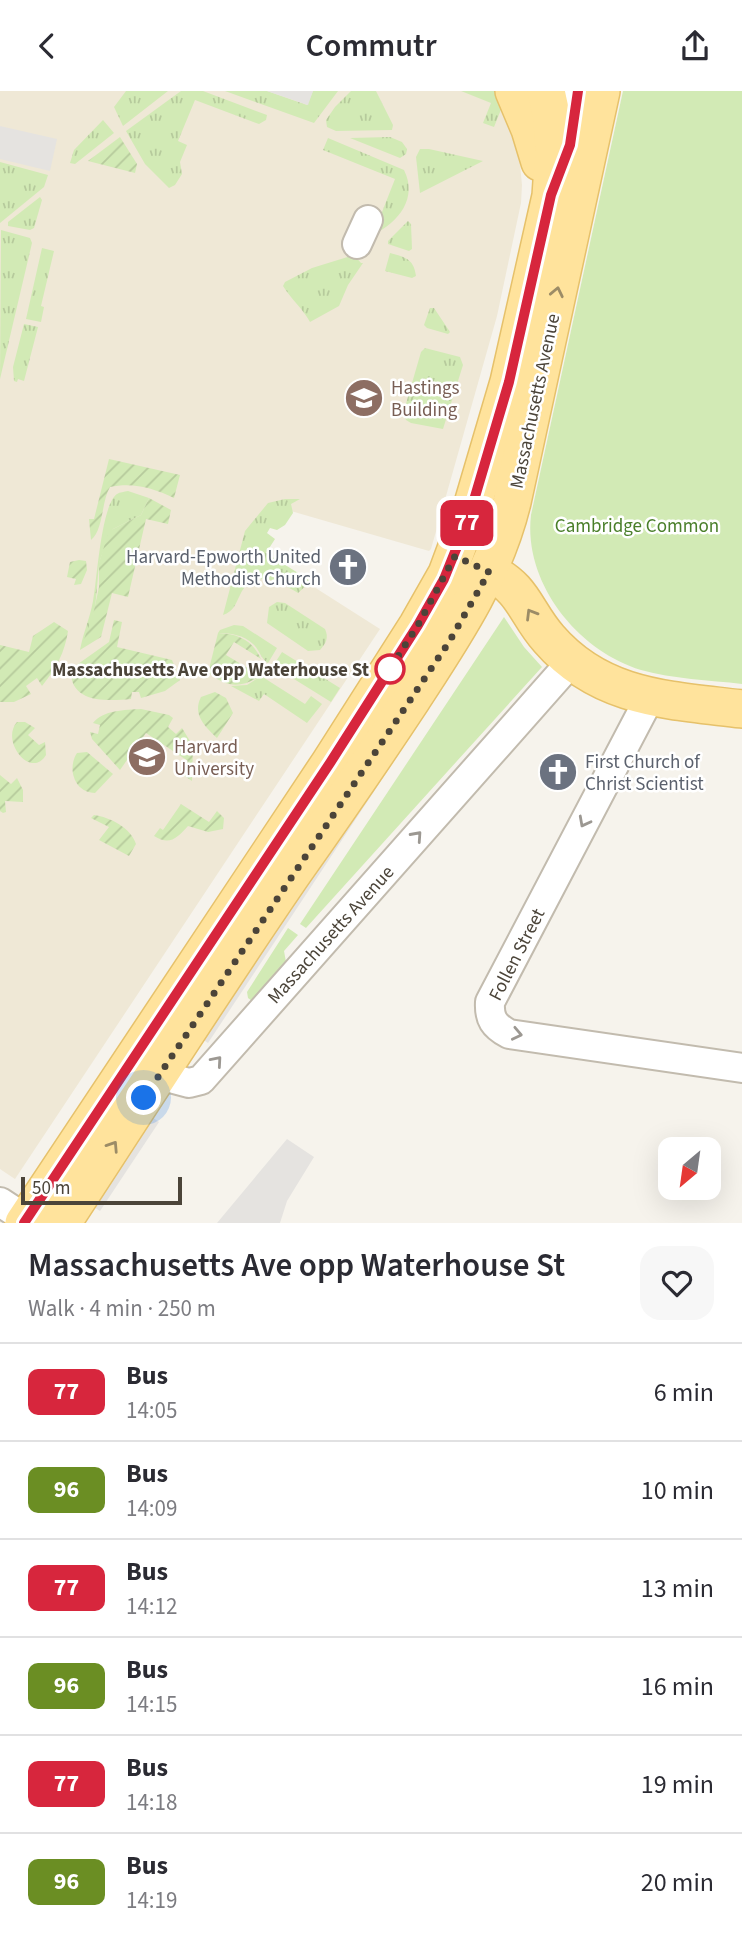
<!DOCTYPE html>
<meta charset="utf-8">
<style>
:root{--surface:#fff;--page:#f7f7f7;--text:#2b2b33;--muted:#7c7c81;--line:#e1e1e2}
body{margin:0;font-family:"Source Sans 3",sans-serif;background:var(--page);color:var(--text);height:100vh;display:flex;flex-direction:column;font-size:26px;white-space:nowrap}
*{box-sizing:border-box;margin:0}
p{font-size:23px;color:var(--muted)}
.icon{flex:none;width:38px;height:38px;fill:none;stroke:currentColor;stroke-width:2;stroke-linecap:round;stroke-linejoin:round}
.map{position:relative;height:1132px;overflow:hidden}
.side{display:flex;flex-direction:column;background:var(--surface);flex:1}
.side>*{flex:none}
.badge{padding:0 14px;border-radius:10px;font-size:24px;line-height:46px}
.needle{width:46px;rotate:209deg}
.fabs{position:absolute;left:658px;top:1046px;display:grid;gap:14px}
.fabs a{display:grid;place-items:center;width:63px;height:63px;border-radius:14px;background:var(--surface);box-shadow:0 7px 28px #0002;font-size:35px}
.scale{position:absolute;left:21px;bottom:18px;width:161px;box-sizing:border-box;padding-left:7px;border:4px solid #4b4439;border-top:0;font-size:19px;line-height:24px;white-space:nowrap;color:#4b4439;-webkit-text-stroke:5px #fff;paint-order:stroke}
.you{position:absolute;width:35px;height:35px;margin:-18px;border:5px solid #fff;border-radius:50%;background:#1a73e8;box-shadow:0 0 0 10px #1a73e833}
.map>.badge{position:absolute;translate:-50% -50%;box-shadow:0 0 0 4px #fff}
.round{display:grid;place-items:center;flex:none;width:74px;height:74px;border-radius:21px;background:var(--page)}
.overview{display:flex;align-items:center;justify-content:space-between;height:119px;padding:0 28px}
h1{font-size:33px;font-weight:600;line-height:52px}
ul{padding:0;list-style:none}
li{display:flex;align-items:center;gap:21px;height:98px;padding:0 28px;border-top:2px solid var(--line)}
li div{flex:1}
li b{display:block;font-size:26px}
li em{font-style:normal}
li .badge{min-width:77px;font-weight:700;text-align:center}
header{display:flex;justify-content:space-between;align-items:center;height:91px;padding:0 28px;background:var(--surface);font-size:32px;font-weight:600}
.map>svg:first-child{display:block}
.education{fill:#efe8d6}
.grass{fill:url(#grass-tufts)}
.park{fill:#d2eab5}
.garden{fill:url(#garden-furrows)}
.parking{fill:#e5e3e0}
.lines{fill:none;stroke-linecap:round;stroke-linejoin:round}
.minor-casing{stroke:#c2bbae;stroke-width:32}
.major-casing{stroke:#e6c16a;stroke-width:40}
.minor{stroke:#fff;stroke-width:28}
.major{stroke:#ffe39c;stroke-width:37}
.oneway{stroke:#9c8c66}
.oneway2{stroke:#9c9892}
.line-casing{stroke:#fff;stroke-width:16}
.line{stroke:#d7263d;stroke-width:10}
.walk{stroke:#4b4439;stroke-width:7;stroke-dasharray:0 12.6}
.stop-dot{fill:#fff;stroke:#d7263d;stroke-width:3.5}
.labels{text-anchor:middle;stroke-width:5;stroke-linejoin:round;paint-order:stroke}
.education-label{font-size:19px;fill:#785e54;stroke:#fff;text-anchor:start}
.street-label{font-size:19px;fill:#4b4439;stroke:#fff}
.park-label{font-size:19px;fill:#4a7f2a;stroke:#fff}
.worship-label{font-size:19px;fill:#5b616d;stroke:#fff;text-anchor:end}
.stop-label{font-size:19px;font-weight:bold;fill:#4b4439;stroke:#fff;text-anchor:end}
</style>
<header><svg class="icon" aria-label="back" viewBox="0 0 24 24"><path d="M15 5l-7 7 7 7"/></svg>Commutr<svg class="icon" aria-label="share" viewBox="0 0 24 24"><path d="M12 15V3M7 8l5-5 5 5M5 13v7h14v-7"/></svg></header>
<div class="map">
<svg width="742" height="1132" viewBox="0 0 742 1132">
<defs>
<pattern id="grass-tufts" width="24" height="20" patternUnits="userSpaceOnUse" patternTransform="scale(1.75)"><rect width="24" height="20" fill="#d2eab5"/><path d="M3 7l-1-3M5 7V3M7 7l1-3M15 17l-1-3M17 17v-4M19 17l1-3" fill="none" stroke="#b6ca9c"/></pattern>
<pattern id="garden-furrows" width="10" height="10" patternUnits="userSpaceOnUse" patternTransform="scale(1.75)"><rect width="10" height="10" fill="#d2eab5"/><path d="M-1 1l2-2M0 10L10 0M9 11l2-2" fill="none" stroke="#b6ca9c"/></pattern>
</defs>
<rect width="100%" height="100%" fill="#f6f3ec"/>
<!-- education -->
<path class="education" d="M0 0H495L518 53 522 94 521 112 497 225 431 458 429 460 284 418 248 454 380 538 15 1088 0 1078Z"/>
<!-- grass -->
<g class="grass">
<path d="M126 0H168L123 35 114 16Z"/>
<path d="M181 0H203L267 24 266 29 259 33 195 9 178 50 187 54 180 71 182 83 175 94 169 97 145 73 126 40Z"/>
<path d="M225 0H267L307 14 313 0H338L314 32Z"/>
<path d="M351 0H376L393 34 392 39 336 40 327 36 326 29 335 16Z"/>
<path d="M461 0H494L502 16 494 36 483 32 491 12Z"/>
<path d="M103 29 114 42 75 73 70 72 74 59Z"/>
<path d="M390 46 402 51 407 58 406 63 400 67 350 47Z"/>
<path d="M328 47 404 79C418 107 399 131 373 144L395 88 323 59Z"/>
<path d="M420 58H429L483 70 420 102 416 66Z"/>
<path d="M0 71 48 84 44 96 0 132Z"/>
<path d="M40 106 42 109 34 137 30 139 8 135V131Z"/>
<path d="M408 130 411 133 412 158 409 160 388 153V150Z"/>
<path d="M1 139 30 147 32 152 0 288Z"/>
<path d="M42 157 54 160 41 215 44 216 41 231 26 228Z"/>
<path d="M390 162C405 166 414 168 416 185L412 187 385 180Z"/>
<path d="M354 164 361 172H363L348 194 339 215 310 231C303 218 291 208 283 195L285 191 312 177Z"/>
<path d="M430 217H434L450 241 448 243 427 237 424 234Z"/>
<path d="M24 233 38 236 24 290 18 288 17 291 14 290 13 276Z"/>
<path d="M425 257 460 266 463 274 443 338 411 332 406 329 403 323 421 261Z"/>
<path d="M128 400 149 407 141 424 113 438C109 449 101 462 99 474 96 501 97 535 80 559 83 542 90 527 93 510 97 490 101 414 117 403 120 401 124 401 128 400Z"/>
<path d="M285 408H300L291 413 293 422 285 434 277 439 270 437 267 442 275 448 266 462 311 490 298 502C280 491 253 476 240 504 235 514 234 520 223 524L245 440 268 412Z"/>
<path d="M277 511 285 512 325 538C329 547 326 552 320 559L308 560 267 532 269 516Z"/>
<path d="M234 534 243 535 277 557 268 572C260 567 260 559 253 553 244 544 230 542 218 542L220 539Z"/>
<path d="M282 561 340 597 331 611 273 575Z"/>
<path d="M261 585 305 613 311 605 322 613 307 632 264 603 259 610 231 595 247 594Z"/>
</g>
<!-- park -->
<g class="park">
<path d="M623 0H742V593C709 589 673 588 641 579 578 560 523 492 531 424Z"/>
<path d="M504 526 524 556 542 576 306 837 300 833Z"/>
<path d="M288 837 298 844 284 860 286 871 252 910 248 907 247 901Z"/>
</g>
<!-- garden -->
<g class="garden">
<path d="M120 46 137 73 135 82 88 70Z"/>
<path d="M109 368 180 384 174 407C153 397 133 391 110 396 101 411 104 438 91 449L89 428H94Z"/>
<path d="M149 407 171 419 168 433 146 428 128 506 112 502 101 546 80 559 93 524 99 496V472L108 443 113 438 141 424Z"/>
<path d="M79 469 86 470 87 479 81 493 74 494 76 488 67 486 70 471Z"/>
<path d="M114 529 122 531 117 556 172 569 180 589 165 600 141 607 139 601H132L131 608C108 610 69 613 71 578L109 551Z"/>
<path d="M54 531 68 540C65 561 56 578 42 595L37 587 26 595 31 603 14 611H0V554L29 561 33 545Z"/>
<path d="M218 542C239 543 252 549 261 568L234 551 226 564 261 585C241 597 228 597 210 583V574Z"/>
<path d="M215 601 226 607 233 622 217 647C205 636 192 623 201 606Z"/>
<path d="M141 618 169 624 173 627 168 636 176 643 182 637 193 655 192 690 180 682 188 670 146 642 120 679 92 648 90 641 98 643 100 634 93 632C103 619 125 619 141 618Z"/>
<path d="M17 631H25L35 637 28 644 39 654 45 651 46 664C31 689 0 650 17 631Z"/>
<path d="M87 661 113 683 95 702C74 702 67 677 77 662Z"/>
<path d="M0 684 11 693 17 687 23 699V711L5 710 6 721 3 722 0 720Z"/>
<path d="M181 713 209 731 217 720 224 727 223 738 208 741 188 735C177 747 170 755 154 745L160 737 163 739Z"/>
<path d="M94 724C110 726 131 737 136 753L129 765 99 749 109 736 91 727Z"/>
</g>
<!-- parking -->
<g class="parking">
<path d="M267 0H313L308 14Z"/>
<path d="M0 35 57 48 50 80 0 68Z"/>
<path d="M427 607 433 611 208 952 202 948Z"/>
<path d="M152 1026 159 1031 100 1120 94 1116Z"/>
<path d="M287 1048 314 1066 287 1110 280 1132H217Z"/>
</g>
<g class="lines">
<!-- minor casing -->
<g class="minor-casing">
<g id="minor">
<path d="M561 82 573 39 578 0"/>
<path d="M357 153 368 129"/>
<path d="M650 606 490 911C489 928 494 935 509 943L742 977"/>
<path d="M159 984 189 992 201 989 572 570"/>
<path d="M0 1111 32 1132"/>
</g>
</g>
<!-- major casing -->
<g class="major-casing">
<g id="major">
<path d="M514 0 530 38 540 71"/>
<path d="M489 481C524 497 525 521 549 548 601 608 669 609 742 618"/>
<path d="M24 1132 330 672 418 534 447 483 473 413 509 291 551 105 554 61 552 28 546 0"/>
<path d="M62 1132C138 1016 213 898 292 783 333 725 373 667 412 608 453 545 494 485 512 411L601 0"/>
</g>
</g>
<!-- minor -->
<use href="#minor" class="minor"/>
<!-- major -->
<use href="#major" class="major"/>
</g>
<!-- one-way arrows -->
<defs><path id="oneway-chevron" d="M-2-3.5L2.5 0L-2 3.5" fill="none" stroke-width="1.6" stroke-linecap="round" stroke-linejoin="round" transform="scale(1.75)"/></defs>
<g class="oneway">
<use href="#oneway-chevron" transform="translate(557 201) rotate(-78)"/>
<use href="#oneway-chevron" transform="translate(531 523) rotate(-121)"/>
<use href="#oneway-chevron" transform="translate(113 1055) rotate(-57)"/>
</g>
<g class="oneway2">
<use href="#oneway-chevron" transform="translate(584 731) rotate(118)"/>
<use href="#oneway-chevron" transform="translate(417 745) rotate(-48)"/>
<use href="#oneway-chevron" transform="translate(517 943) rotate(12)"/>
<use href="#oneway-chevron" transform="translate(217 970) rotate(-49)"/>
</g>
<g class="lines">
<!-- line casing -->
<g class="line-casing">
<path id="line" d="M24 1132 330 672 418 534 444 488 469 426 509 291 551 104 570 54 578 0"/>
</g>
<!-- line -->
<use href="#line" class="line"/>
<!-- walk -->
<path class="walk" d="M144 1007 449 551 489 481 455 465 418 534 386 584 390 578"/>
</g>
<!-- icons -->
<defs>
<g id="university-disc" transform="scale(2.0125)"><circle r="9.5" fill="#8d6e63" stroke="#fff"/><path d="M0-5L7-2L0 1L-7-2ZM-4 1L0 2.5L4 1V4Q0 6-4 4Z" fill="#fff"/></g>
<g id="church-disc" transform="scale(2.0125)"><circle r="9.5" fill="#6b7280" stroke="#fff"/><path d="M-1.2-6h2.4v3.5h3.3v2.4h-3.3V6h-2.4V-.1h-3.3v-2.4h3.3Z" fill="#fff"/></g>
</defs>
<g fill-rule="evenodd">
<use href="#university-disc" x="364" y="307"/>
<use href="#church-disc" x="348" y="476"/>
<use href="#university-disc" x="147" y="666"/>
<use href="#church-disc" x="558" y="681"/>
</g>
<!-- markers -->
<circle class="stop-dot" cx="390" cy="578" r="14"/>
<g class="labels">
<!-- education labels -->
<g class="education-label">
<text x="391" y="303">Hastings<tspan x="391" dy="22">Building</tspan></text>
<text x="174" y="662">Harvard<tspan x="174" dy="22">University</tspan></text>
</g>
<!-- street labels -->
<g class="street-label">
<text transform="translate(534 310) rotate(-78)" y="7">Massachusetts Avenue</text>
<text transform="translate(330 843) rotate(-48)" y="7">Massachusetts Avenue</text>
<text transform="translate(516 863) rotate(-63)" y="7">Follen Street</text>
</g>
<!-- park labels -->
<g class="park-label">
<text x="637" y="441">Cambridge Common</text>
</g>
<!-- worship labels -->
<g class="worship-label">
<text x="321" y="472">Harvard-Epworth United<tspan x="321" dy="22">Methodist Church</tspan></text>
<text x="585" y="677" text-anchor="start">First Church of<tspan x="585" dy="22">Christ Scientist</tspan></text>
</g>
<!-- stop labels -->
<g class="stop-label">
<text x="369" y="585">Massachusetts Ave opp Waterhouse St</text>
</g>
</g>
</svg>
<div class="fabs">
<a><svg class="needle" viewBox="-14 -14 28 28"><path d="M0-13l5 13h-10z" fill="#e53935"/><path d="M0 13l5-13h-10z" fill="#7c7c81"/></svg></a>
</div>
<div class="scale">50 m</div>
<div class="you" style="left:144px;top:1007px"></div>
<b class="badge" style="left:467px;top:432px;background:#d7263d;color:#fff">77</b>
</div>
<section class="side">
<div class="overview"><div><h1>Massachusetts Ave opp Waterhouse St</h1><p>Walk · 4 min · 250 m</p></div><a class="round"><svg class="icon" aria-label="heart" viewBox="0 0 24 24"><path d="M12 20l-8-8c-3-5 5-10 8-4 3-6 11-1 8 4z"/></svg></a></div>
<ul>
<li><span class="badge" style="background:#d7263d;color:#fff">77</span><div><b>Bus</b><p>14:05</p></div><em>6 min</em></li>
<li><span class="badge" style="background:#6b8e23;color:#fff">96</span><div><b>Bus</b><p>14:09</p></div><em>10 min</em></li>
<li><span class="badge" style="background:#d7263d;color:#fff">77</span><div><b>Bus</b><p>14:12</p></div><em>13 min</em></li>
<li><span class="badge" style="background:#6b8e23;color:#fff">96</span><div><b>Bus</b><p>14:15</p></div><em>16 min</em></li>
<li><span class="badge" style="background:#d7263d;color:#fff">77</span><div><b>Bus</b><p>14:18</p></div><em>19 min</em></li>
<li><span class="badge" style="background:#6b8e23;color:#fff">96</span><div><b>Bus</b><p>14:19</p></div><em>20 min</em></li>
</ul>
</section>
